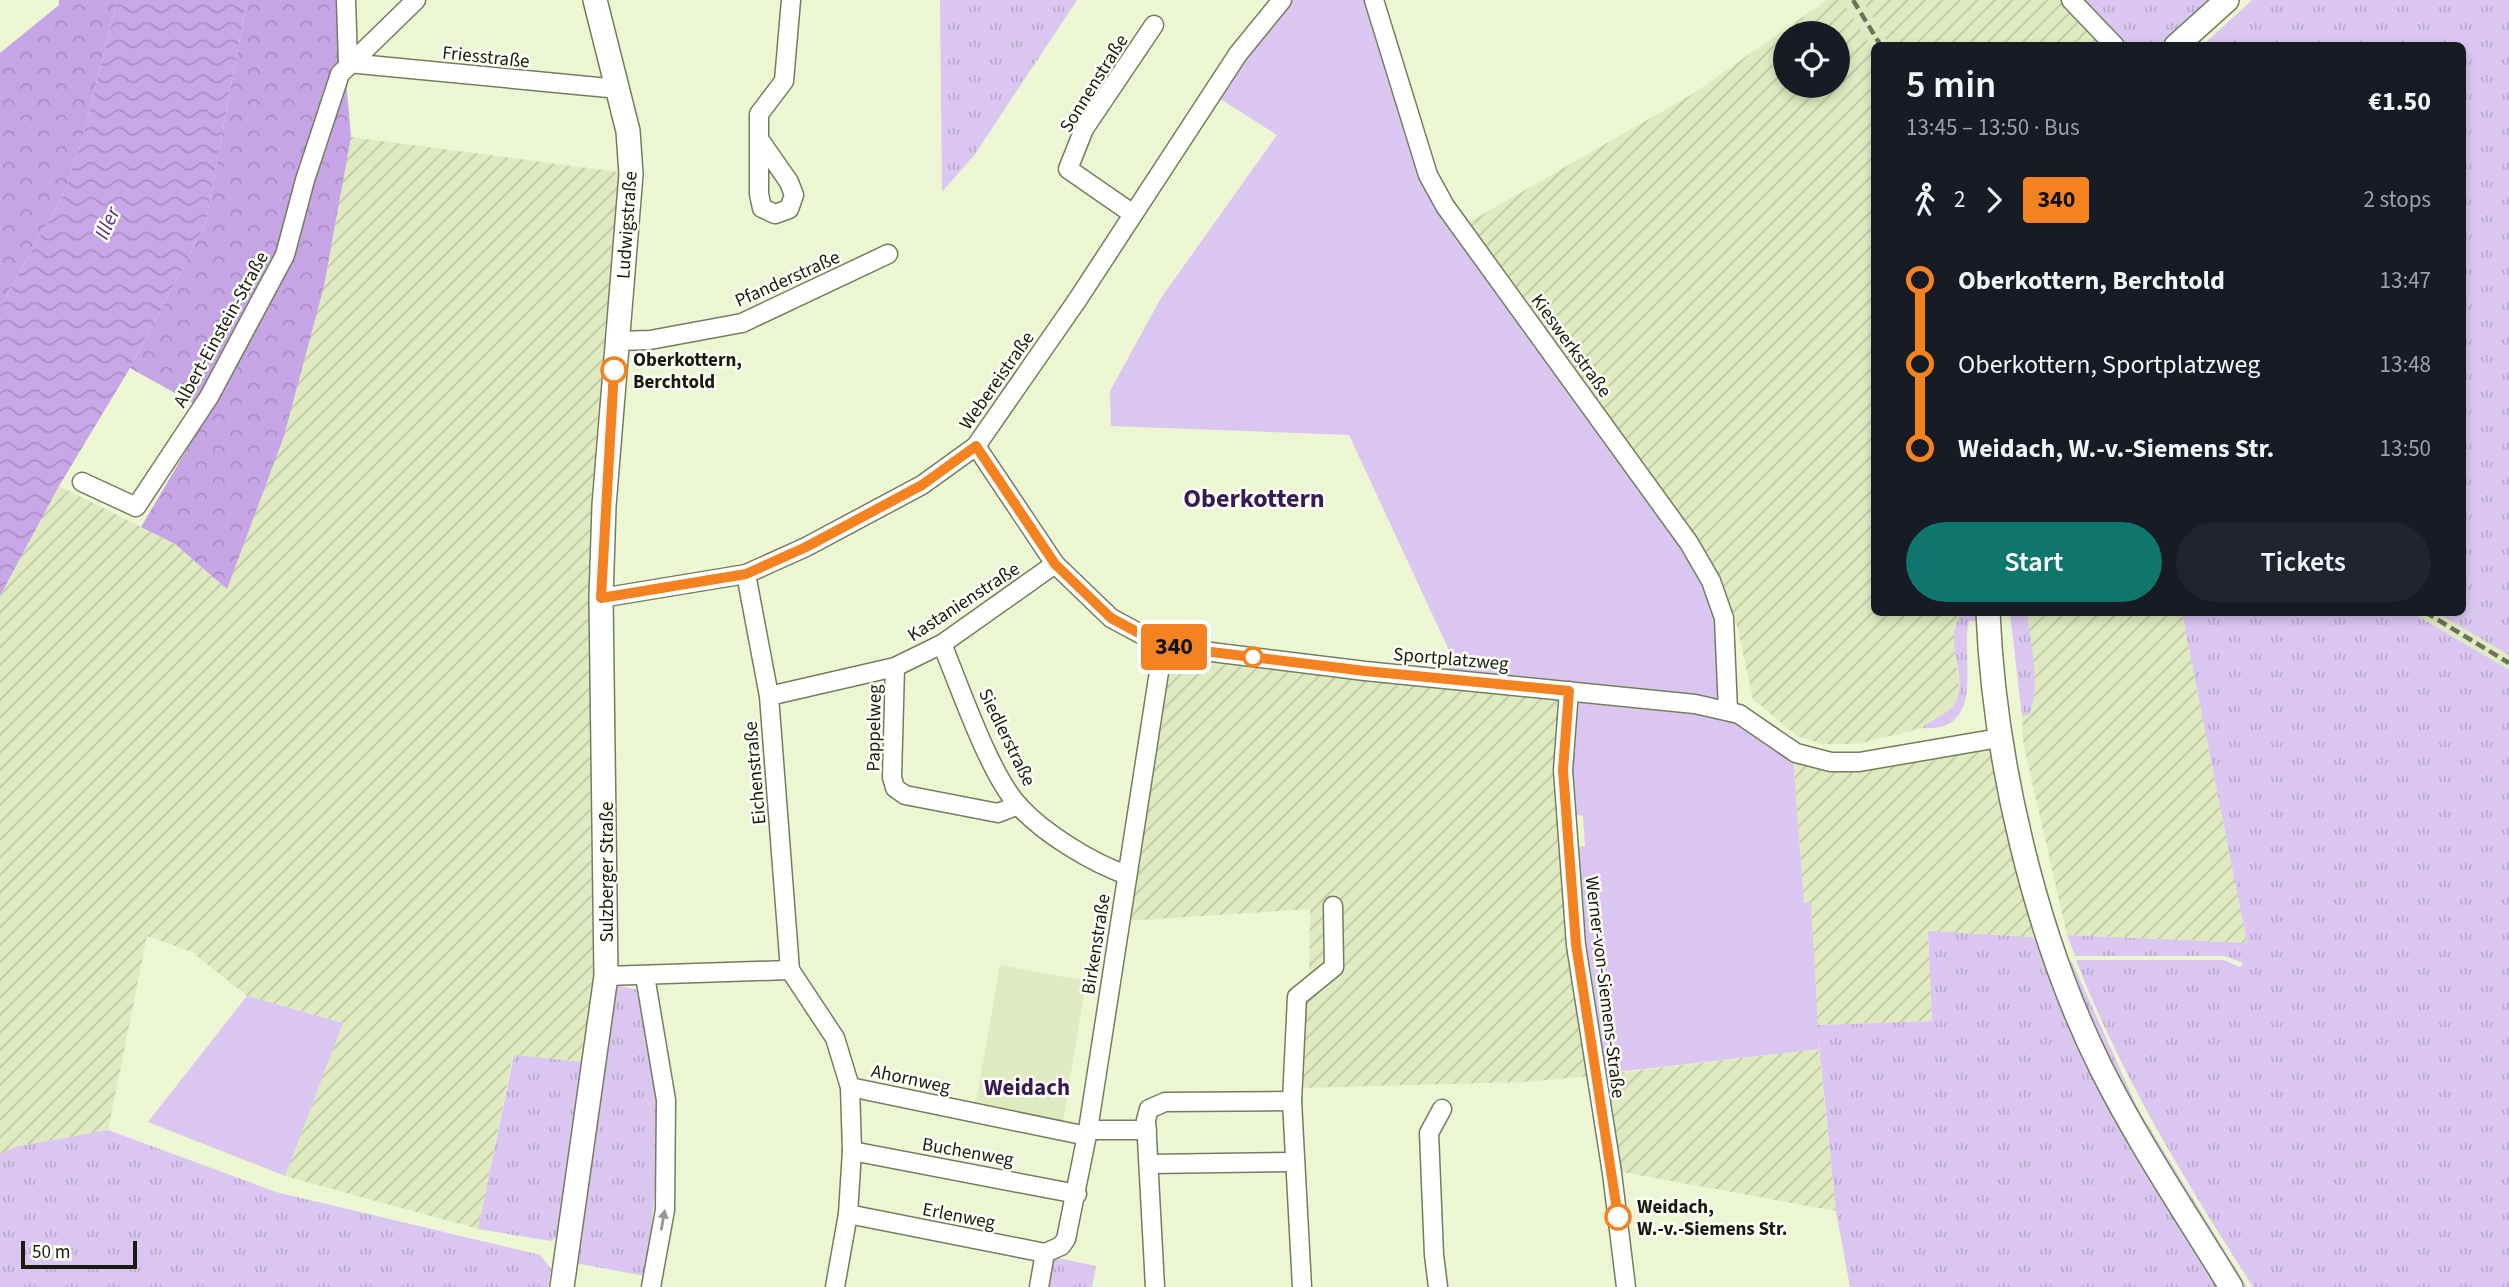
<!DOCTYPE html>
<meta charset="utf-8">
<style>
:root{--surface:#171b24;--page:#20242c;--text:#f1f3f6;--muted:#9ea1a6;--accent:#0f766e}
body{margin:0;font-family:"Source Sans 3",sans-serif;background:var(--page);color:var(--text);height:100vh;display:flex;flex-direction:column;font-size:26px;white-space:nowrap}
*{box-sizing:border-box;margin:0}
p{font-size:23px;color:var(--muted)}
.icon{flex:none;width:38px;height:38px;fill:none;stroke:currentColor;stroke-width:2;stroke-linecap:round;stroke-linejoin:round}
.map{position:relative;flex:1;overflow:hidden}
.side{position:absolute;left:1871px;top:42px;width:595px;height:574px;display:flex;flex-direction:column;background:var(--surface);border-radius:10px;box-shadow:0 4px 10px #0003}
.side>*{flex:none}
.badge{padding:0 14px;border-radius:5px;font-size:24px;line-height:46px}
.buttons{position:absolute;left:1773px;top:21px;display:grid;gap:14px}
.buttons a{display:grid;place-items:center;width:77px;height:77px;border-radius:50%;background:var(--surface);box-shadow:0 4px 10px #0003;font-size:35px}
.scale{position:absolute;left:21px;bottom:18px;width:116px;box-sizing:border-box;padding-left:7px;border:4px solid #181b0e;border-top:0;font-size:19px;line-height:24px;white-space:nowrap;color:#181b0e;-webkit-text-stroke:5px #fdfff8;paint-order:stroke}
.map>.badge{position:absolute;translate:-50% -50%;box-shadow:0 0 0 4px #fff}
.legs{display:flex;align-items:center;gap:10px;height:77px;padding:0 35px;font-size:23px}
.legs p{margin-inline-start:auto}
.headline{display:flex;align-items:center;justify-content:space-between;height:119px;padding:0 35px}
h1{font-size:38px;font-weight:600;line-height:52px}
.action{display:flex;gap:14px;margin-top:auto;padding:14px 35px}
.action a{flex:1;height:80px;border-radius:42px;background:var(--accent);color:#fff;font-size:28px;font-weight:600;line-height:80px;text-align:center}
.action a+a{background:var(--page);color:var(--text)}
ul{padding:0 35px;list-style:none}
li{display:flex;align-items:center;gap:24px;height:84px;font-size:26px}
li i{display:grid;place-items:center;width:10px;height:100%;margin:0 9px;background:currentColor}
li i::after{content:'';width:18px;height:18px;margin:-9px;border:5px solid;border-radius:50%;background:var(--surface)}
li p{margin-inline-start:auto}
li:first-child i{background:linear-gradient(#0000 50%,currentColor 0)}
li:last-child i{background:linear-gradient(currentColor 50%,#0000 0)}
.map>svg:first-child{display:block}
.built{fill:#dfeac0}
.industrial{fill:url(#industrial-furrows);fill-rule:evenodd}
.grass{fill:url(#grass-tufts)}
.forest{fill:url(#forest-crowns)}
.garden{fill:#dac6f0}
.water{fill:url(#water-waves)}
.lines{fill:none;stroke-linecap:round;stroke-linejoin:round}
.minor-casing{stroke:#757d5e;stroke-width:21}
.tertiary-casing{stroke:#757d5e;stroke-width:26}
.minor{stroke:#fff;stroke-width:18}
.tertiary{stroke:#fff;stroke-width:23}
.rail{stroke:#6c725c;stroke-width:4.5;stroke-dasharray:10 5;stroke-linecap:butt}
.oneway{fill:#979893}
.line-1-casing{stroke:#fff;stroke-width:16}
.line-1{stroke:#f58220;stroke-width:10}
.stop-1-dot{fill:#fff;stroke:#f58220;stroke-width:3.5}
.labels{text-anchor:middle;stroke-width:5;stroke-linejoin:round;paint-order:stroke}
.street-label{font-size:19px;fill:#181b0e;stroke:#fdfff8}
.stop-label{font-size:19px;font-weight:bold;fill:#181b0e;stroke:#fdfff8;text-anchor:start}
.water-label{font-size:21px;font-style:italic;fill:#5a307c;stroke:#fdfff8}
.quarter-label{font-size:23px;font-weight:bold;fill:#391a52;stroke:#fdfff8}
.district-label{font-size:26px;font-weight:bold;fill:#391a52;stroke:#fdfff8}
</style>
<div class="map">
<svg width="2509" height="1287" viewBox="0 0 2509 1287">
<defs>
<pattern id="industrial-furrows" width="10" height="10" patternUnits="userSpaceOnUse" patternTransform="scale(1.75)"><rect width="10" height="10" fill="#dfeac0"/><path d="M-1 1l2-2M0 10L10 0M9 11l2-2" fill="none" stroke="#bfc8a4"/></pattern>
<pattern id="grass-tufts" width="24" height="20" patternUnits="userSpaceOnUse" patternTransform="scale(1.75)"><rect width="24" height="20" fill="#dac6f0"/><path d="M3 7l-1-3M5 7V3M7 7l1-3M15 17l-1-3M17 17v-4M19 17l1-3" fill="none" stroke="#baaacd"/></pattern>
<pattern id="forest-crowns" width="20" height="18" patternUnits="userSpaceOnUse" patternTransform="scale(1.75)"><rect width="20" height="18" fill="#c6a5e7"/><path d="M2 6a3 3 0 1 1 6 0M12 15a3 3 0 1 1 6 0" fill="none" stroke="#a98dc5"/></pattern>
<pattern id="water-waves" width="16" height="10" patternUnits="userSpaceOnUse" patternTransform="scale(1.75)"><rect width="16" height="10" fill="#c8a7e9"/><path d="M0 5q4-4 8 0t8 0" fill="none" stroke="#ab8fc7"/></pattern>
</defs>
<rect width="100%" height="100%" fill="#ecf6d2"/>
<!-- built -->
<g class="built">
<path d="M1842 0H1862L1890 45 1874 46V50Z"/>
<path d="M2413 613H2437L2509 655V670Z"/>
<path d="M1000 965 1086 981 1062 1127 975 1108Z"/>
</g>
<!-- industrial -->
<g class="industrial">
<path d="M1827 0H1842L1874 50V612L1961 613 1954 632 1959 690 1956 703 1943 715 1931 720 1922 728 1858 744H1822L1797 736 1753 699 1735 617 1721 577 1466 224 1694 93ZM1785 33H1838V86H1785Z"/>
<path d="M1862 0H2063L2105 45H1890Z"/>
<path d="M351 137 619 172 595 450 594 974 582 1062 513 1055 478 1229 285 1176 343 1023 247 996 192 952 147 936 108 1130 15 1147 0 1154V596L59 486 175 544 227 588 324 286Z"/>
<path d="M2027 613H2182L2247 943 2067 935 2023 742 2022 716 2029 715 2033 665Z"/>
<path d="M1169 653 1563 695 1554 769 1570 947 1590 1076 1523 1082 1298 1088 1301 998 1309 983 1310 909 1125 921Z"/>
<path d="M1994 749 2041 938 1928 932 1932 1021 1817 1025 1811 904H1804L1793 756 1900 760Z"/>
<path d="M1819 1049 1836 1211 1616 1171 1599 1075Z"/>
</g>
<!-- grass -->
<g class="grass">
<path d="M940 0H1077L975 154 942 192Z"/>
<path d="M2079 0H2209L2159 46 2124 45 2103 30Z"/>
<path d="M2252 0H2509V655L2437 613 2462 612V46L2203 45Z"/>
<path d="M1961 613H1979V621H1969C1960 658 1988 733 1922 728 1932 718 1945 716 1953 706 1968 688 1952 655 1954 634 1954 627 1959 619 1961 613Z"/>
<path d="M2010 613H2027C2031 645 2041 685 2029 715L2022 716Z"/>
<path d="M2182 613H2413L2509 670V1287H2253C2186 1182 2122 1078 2076 960H2224L2240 967 2243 963 2225 956H2075L2067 935 2247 943Z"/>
<path d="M1928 931 2041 938 2219 1287H1850L1836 1211 1817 1025 1932 1021Z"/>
<path d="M2072 962 2138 1109 2247 1287H2238L2106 1062 2067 964Z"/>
<path d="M612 984 637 990C670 1061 656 1199 645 1276L575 1263Z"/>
<path d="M514 1055 582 1062 558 1235 551 1241 478 1229Z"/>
<path d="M108 1130 276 1192 540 1255 551 1269 548 1287H0V1154L15 1147Z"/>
<path d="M1053 1257 1096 1266 1092 1287H1046Z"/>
</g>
<!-- forest -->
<g class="forest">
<path d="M59 0H117L82 140 63 195 0 307V53L59 5Z"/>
<path d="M247 0H339L351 137 324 286 284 436 227 589 175 544 141 527 209 412 130 368 205 226Z"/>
</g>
<!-- garden -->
<g class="garden">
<path d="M1287 0H1369L1424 178 1704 583 1717 620 1719 704 1449 674 1448 648 1349 435 1111 426 1110 391 1161 298 1277 135 1214 95Z"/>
<path d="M1575 697 1728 716 1793 756 1804 903H1811L1819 1049 1599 1074 1574 847 1585 846 1583 816 1572 814 1570 769Z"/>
<path d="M247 996 343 1023 285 1176 148 1122Z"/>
</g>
<!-- water -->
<path class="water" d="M117 0H247L205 226 130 368 59 486 0 596V307L63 195 82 140Z"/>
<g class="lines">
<!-- minor casing -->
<g class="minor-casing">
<g id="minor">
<path d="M346 0 348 63"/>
<path d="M1374 0 1428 175 1445 206 1689 543 1711 581 1724 618 1728 711"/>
<path d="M2071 0 2115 46"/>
<path d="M348 63 619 89"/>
<path d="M759 139 789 182 794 195 789 209 775 214 762 208 759 194V114L784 81 791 0"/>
<path d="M1133 214 1068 169 1084 129 1154 25"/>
<path d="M617 341 650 340 742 323 888 254"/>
<path d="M976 446 1055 564 1111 618 1163 646 1365 671 1695 704 1739 714 1796 753 1831 762H1859L1999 738"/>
<path d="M82 482 136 507 209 397 285 255 305 180 340 74 416 0"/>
<path d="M746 574 769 696 790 970 835 1038 850 1087 852 1151 848 1214 835 1287"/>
<path d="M601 598 746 574 806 547 922 485 976 446 1078 299 1238 54 1282 0"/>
<path d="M942 644C960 687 989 773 1018 805 1043 833 1092 863 1127 875"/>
<path d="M895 667 892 777 895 788 905 795 998 813 1018 805"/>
<path d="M1569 691 1563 770 1576 945 1612 1173 1626 1287"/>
<path d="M769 696 895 667 942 644 1055 564"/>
<path d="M606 976 790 970"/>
<path d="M645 976 666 1100 665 1210 651 1287"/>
<path d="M850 1087 1087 1136"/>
<path d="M1088 1130H1147"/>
<path d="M852 1151 1077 1194"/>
<path d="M1149 1164 1295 1162"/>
<path d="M848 1214 1045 1253 1061 1246 1066 1239 1088 1130 1163 646"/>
<path d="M1039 1287 1045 1253"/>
<path d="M1155 1287 1146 1120 1149 1109 1165 1102 1292 1101"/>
<path d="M1302 1287 1292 1101 1297 997 1334 967 1333 906"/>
<path d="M1438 1287 1434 1255 1429 1133 1442 1109"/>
</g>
</g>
<!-- tertiary casing -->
<g class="tertiary-casing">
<g id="tertiary">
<path d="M2176 46 2227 0"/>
<path d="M1988 612C1994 760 2035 935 2101 1068 2139 1144 2187 1215 2231 1287"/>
<path d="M562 1287 606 976 601 598 604 506 631 174 628 131 595 0"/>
</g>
</g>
<!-- minor -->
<use href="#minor" class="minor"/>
<!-- tertiary -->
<use href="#tertiary" class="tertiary"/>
<!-- rail -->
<g class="rail">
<path d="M1853 0 1881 46"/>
<path d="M2425 612 2509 663"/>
</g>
</g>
<!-- one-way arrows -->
<defs><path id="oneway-solid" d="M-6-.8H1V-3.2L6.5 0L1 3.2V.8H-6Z" transform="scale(1.75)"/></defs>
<use class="oneway" href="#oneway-solid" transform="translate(663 1220) rotate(-80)"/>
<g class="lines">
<!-- line-1 casing -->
<g class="line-1-casing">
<path id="line-1" d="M614 370 601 598 746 574 806 547 922 485 976 446 1055 564 1111 618 1163 646 1365 671 1569 691 1563 770 1576 944 1618 1217"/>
</g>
<!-- line-1 -->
<use href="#line-1" class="line-1"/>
</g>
<!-- markers -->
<g class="stop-1-dot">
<circle cx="614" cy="370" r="12"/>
<circle cx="1253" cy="657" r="9"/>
<circle cx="1618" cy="1217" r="12"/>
</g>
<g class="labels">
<!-- street labels -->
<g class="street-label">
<text transform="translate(486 56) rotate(6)" y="7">Friesstraße</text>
<text transform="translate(1093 83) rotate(-58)" y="7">Sonnenstraße</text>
<text transform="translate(626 225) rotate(-86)" y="7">Ludwigstraße</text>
<text transform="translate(787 278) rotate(-24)" y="7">Pfanderstraße</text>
<text transform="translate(220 329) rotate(-61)" y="7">Albert-Einstein-Straße</text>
<text transform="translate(1572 345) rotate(54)" y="7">Kieswerkstraße</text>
<text transform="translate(996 380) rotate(-55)" y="7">Webereistraße</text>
<text transform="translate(963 601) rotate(-33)" y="7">Kastanienstraße</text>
<text transform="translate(1451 658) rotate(5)" y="7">Sportplatzweg</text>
<text transform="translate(873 728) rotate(-89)" y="7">Pappelweg</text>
<text transform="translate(1008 737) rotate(64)" y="7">Siedlerstraße</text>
<text transform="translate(754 773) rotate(-95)" y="7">Eichenstraße</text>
<text transform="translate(606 872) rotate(-90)" y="7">Sulzberger Straße</text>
<text transform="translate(1095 944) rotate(-81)" y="7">Birkenstraße</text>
<text transform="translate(1606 987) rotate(83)" y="7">Werner-von-Siemens-Straße</text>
<text transform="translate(911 1078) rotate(12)" y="7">Ahornweg</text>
<text transform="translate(968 1151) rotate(10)" y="7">Buchenweg</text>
<text transform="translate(959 1215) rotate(11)" y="7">Erlenweg</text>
</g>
<!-- stop labels -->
<g class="stop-label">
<text x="633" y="366">Oberkottern,<tspan x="633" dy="22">Berchtold</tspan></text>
<text x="1637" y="1213">Weidach,<tspan x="1637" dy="22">W.-v.-Siemens Str.</tspan></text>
</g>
<!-- water labels -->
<g class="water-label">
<text transform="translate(107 223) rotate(-66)" y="7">Iller</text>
</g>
<!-- quarter labels -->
<g class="quarter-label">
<text x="1027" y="1095">Weidach</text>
</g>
<!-- district labels -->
<g class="district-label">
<text x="1254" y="507">Oberkottern</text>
</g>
</g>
</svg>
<div class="buttons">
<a><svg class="icon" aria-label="locate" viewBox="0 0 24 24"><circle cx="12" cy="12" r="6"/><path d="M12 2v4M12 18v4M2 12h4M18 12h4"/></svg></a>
</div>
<div class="scale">50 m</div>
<b class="badge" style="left:1174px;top:647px;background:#f58220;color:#111">340</b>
<section class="side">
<div class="headline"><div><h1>5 min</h1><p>13:45 – 13:50 · Bus</p></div><b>€1.50</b></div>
<div class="legs"><svg class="icon" aria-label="walk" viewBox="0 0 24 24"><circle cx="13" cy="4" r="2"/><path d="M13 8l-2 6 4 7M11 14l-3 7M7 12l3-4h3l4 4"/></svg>2<svg class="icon" aria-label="forward" viewBox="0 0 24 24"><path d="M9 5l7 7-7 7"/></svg><b class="badge" style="background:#f58220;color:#111">340</b><p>2 stops</p></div>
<ul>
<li><i style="color:#f58220"></i><b>Oberkottern, Berchtold</b><p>13:47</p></li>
<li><i style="color:#f58220"></i><span>Oberkottern, Sportplatzweg</span><p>13:48</p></li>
<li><i style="color:#f58220"></i><b>Weidach, W.-v.-Siemens Str.</b><p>13:50</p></li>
</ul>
<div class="action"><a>Start</a><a>Tickets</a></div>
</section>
</div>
